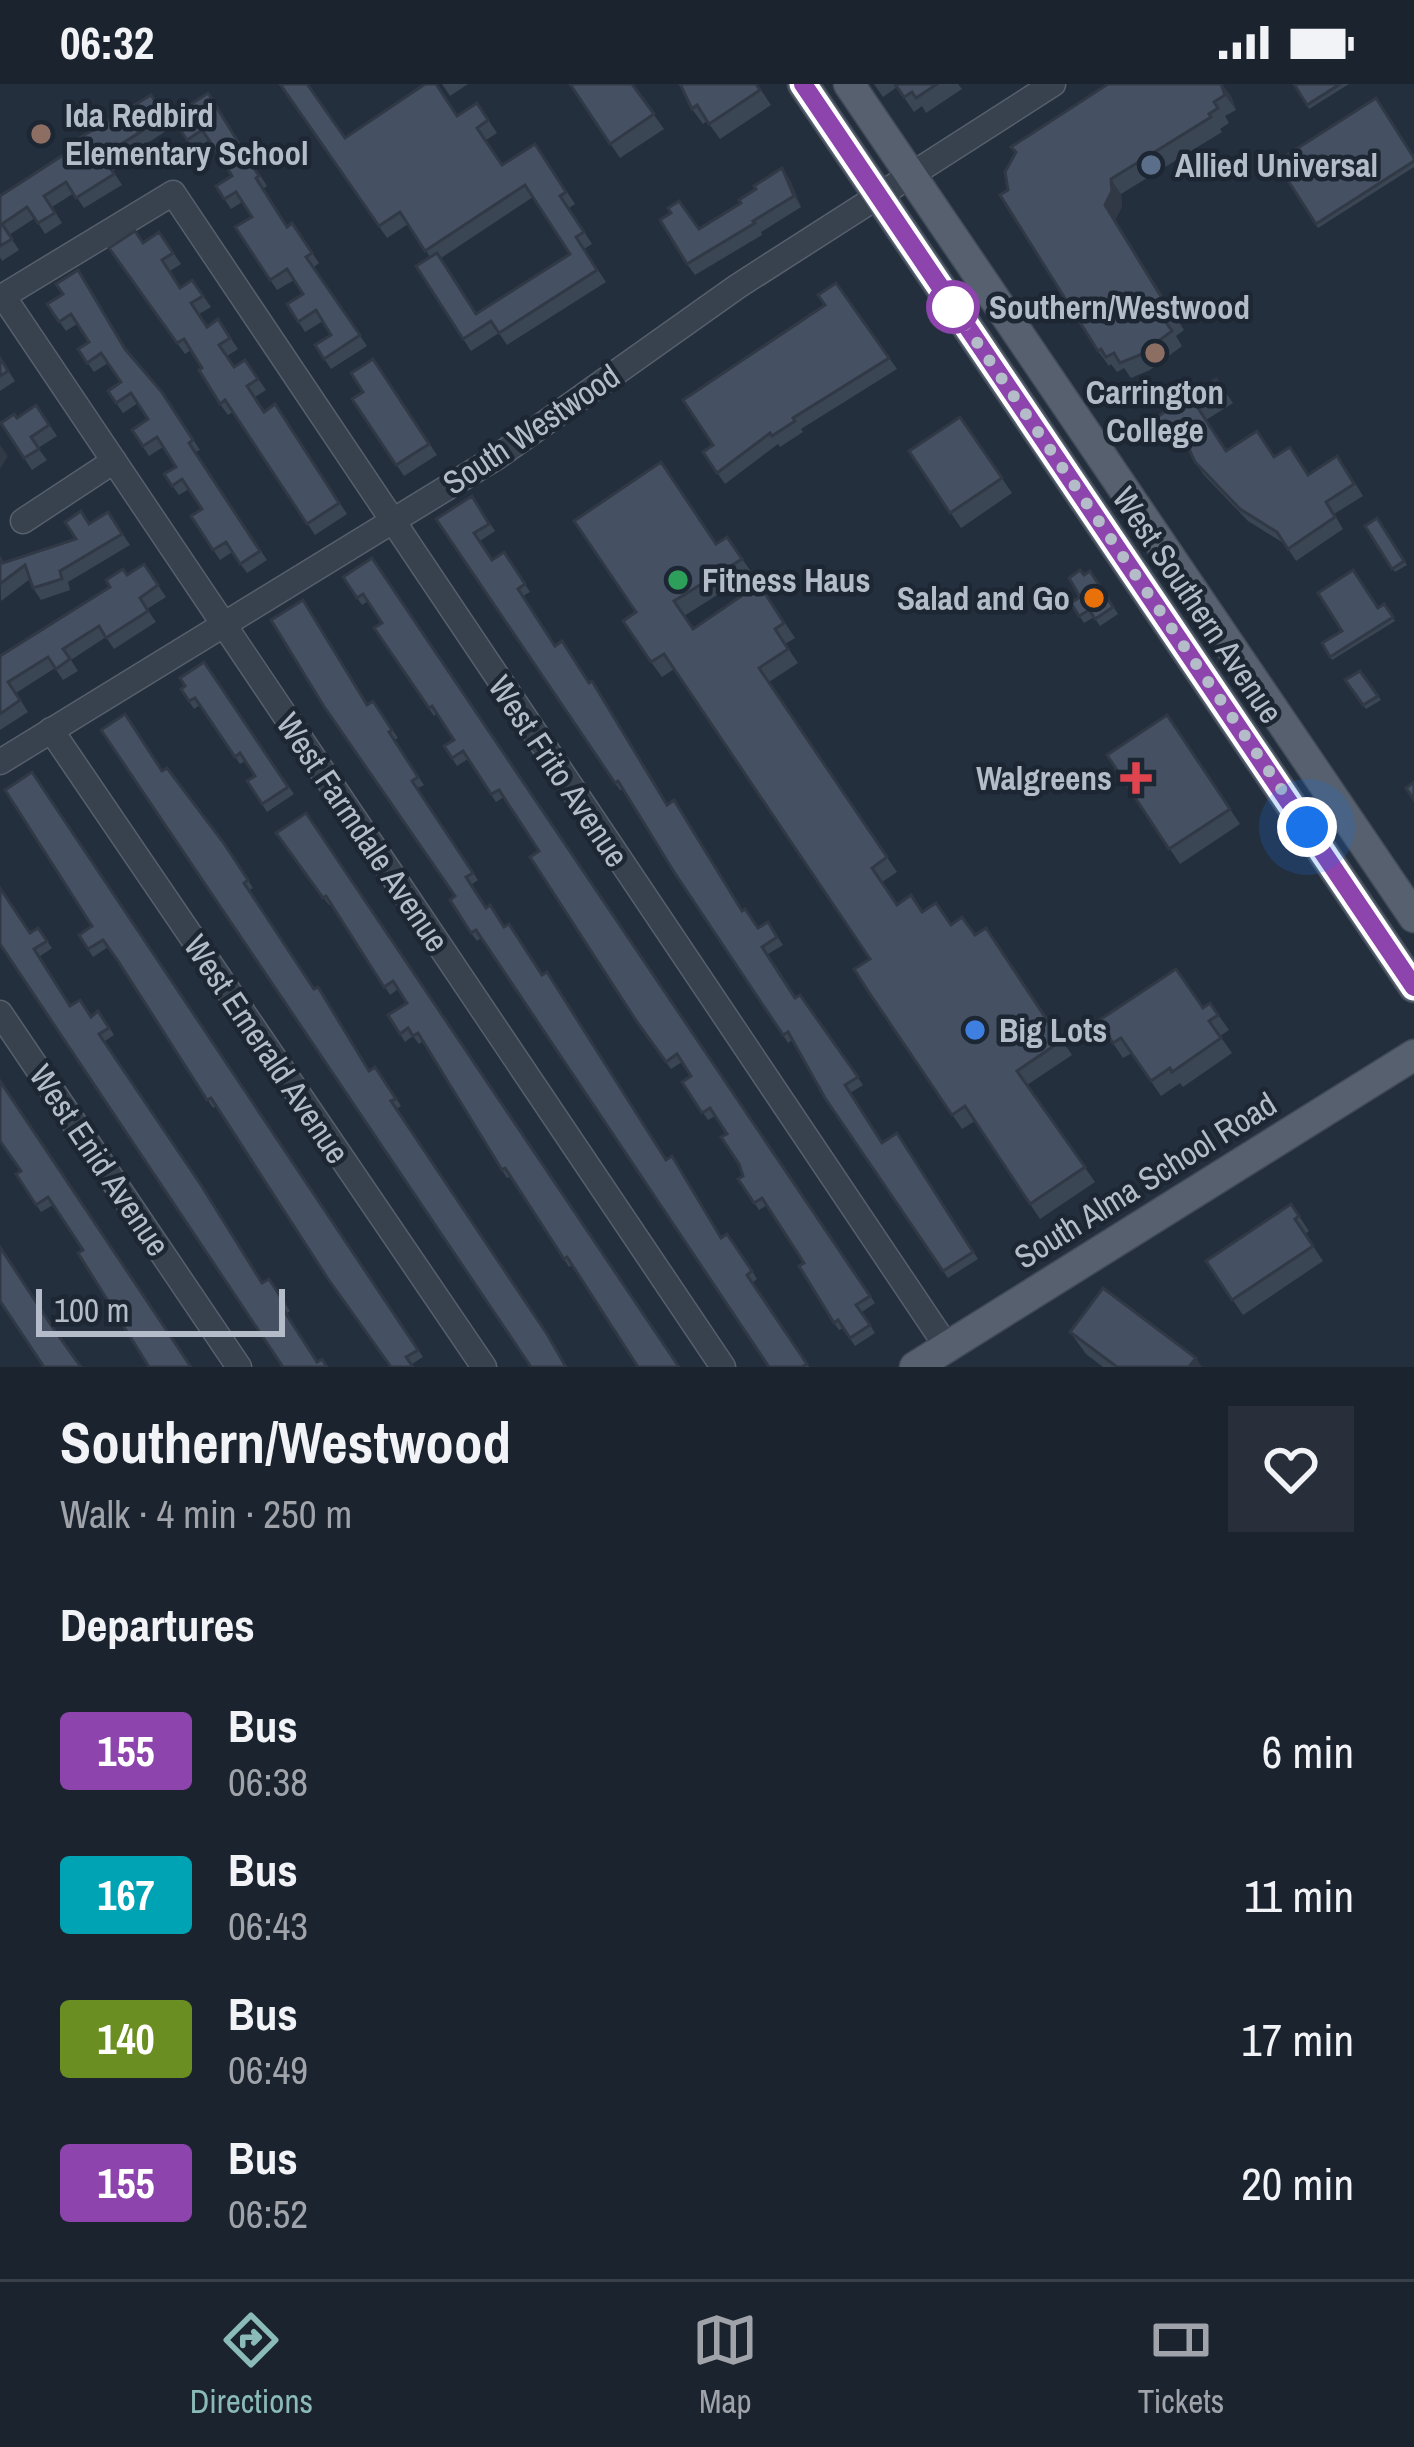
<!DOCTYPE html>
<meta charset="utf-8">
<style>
:root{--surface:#1b232e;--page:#282f3a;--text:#f1f3f6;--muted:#a0a4aa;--line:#39404a;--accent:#8bbbb9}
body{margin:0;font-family:"Archivo Narrow",sans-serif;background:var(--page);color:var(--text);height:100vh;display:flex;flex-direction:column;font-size:45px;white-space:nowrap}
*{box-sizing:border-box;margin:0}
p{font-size:39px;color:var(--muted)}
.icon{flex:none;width:66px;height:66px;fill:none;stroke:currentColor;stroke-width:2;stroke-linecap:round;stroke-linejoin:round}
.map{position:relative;height:1283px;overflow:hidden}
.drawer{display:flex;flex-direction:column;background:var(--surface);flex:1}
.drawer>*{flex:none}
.badge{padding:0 24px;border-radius:9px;font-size:42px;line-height:78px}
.scale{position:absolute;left:36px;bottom:30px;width:249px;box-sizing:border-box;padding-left:12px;border:6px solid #b4bcc9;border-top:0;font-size:33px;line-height:42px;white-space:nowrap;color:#b4bcc9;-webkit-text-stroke:9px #1d2633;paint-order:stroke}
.you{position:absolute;width:60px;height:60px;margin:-30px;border:9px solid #fff;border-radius:50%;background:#1a73e8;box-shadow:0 0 0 18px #1a73e833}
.map>.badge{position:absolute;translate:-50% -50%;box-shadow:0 0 0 6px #fff}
h2{padding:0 60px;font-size:45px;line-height:108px}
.round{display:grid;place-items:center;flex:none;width:126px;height:126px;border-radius:0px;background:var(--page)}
.overview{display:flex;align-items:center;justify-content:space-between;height:204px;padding:0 60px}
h1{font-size:57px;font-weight:700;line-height:90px}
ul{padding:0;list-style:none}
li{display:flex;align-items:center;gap:36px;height:144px;padding:0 60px}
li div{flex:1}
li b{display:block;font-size:45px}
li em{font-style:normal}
li .badge{min-width:132px;font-weight:700;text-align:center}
.status{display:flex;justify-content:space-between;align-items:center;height:84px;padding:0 60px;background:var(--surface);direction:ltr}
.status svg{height:33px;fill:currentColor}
.tabs{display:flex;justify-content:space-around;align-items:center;height:168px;border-top:3px solid var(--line);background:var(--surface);font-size:33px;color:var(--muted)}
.tabs a{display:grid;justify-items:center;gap:6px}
.tabs .current{color:var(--accent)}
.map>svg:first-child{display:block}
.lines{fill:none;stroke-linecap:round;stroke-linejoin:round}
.minor-casing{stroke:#565f6c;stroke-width:27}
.major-casing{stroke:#414a57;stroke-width:33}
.minor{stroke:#38414e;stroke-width:24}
.major{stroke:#56606e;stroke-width:30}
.wall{fill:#3b4654;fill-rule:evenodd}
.shaded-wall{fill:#303945}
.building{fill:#455162;stroke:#303945;stroke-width:3}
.line-casing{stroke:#fff;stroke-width:27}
.line{stroke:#8e44ad;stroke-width:18}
.walk{stroke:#b4bcc9;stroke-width:12;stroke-dasharray:0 21.6}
.education-dot{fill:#8d6e63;stroke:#1d2633;stroke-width:4.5}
.service-dot{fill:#5c6f8a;stroke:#1d2633;stroke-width:4.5}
.stop-dot{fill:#fff;stroke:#8e44ad;stroke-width:6}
.leisure-dot{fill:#2e9e5b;stroke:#1d2633;stroke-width:4.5}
.food-dot{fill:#e8710a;stroke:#1d2633;stroke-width:4.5}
.health-dot{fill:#e0444e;stroke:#1d2633;stroke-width:4.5}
.shop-dot{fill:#3f7fe0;stroke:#1d2633;stroke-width:4.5}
.labels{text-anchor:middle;stroke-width:9;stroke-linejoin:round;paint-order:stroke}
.poi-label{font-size:33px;font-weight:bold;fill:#b4bcc9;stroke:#1d2633;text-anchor:start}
.stop-label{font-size:33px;font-weight:bold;fill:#b4bcc9;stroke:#1d2633;text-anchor:start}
.street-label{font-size:33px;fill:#b4bcc9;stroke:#1d2633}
</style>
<div class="status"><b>06:32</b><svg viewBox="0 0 49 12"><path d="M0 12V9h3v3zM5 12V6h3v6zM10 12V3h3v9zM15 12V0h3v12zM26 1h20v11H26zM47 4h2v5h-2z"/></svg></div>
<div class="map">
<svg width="1414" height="1283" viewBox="0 0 1414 1283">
<rect width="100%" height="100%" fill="#242f3e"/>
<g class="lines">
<!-- minor casing -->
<g class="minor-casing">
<g id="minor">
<path d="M3 212 723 1283"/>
<path d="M0 214 173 109 947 1263"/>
<path d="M23 437 114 377"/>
<path d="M51 646 484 1283"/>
<path d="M0 678 497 373 738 202 1053 0"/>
<path d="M0 929 239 1283"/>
</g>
</g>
<!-- major casing -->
<g class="major-casing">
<g id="major">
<path d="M803 0 1414 903"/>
<path d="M849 0 1414 833"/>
<path d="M915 1283 1414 971"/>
</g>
</g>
<!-- minor -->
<use href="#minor" class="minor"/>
<!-- major -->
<use href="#major" class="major"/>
</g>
<!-- wall -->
<g class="wall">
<path d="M280 0 345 54 458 32 477 19 497 49 486 56 502 81 535 60 575 120 569 124 592 160 584 165 606 198 507 261 499 249 471 267 416 182 430 173 408 140 387 154ZM533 113 570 170 477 230 441 174Z"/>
<path d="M442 0H468L450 12Z"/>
<path d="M570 0H632L664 45 620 74Z"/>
<path d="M680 0H757L771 21 720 55 707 37 703 40 692 25Z"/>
<path d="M874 0H958L962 5 926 29 922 22 914 28 897 3 883 13Z"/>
<path d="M1108 0 1231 12 1236 26 1225 32 1229 39 1220 45 1222 48 1121 110 1122 122 1115 136 1184 246 1176 252 1182 262 1150 286 1131 294 1124 284 1117 288 1111 280 1109 282 1098 267 1008 106Z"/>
<path d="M1294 0H1349L1309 25Z"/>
<path d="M208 9 267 102 263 105 288 143 292 139 319 179 314 183 367 262 331 285 315 261 331 251 323 237 305 248 287 220 303 210 294 196 277 206 235 143 252 133 242 118 231 125 216 102 232 92 209 56 194 66 177 41 195 29Z"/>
<path d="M151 11 172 43 125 74 127 78 113 87 122 101 84 124 74 109 52 123 62 139 45 150 35 134 9 151 19 166 2 177 0 173V112Z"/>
<path d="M1414 73V83L1318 144 1276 78Z"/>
<path d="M790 96 801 123 761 148 762 151 695 191 687 180 671 129 699 145Z"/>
<path d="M159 148 181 180 170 187 180 203 192 196 211 223 199 230 207 242 218 235 238 265 227 272 234 283 245 276 266 306 255 313 265 327 275 320 347 430 315 451 233 328 228 331 220 320 202 284 191 266 185 270 109 164 144 158Z"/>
<path d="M836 199 897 285 801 345 803 348 780 363 778 360 725 400 703 368 713 361 825 221Z"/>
<path d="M63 210 129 269 161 307 200 366 195 368 267 476 247 489 232 468 220 476 191 432 202 425 189 405 179 411 164 390 176 383 163 363 149 372 132 346 148 335 138 319 123 329 108 307 121 298 108 279 94 288 78 265 89 258 77 240 66 247 47 220Z"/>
<path d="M0 274 15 297 0 307Z"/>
<path d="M373 275 437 371 404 392 352 315 363 308Z"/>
<path d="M1216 295 1233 319 1206 336 1226 367 1274 373 1308 390 1346 384 1363 412 1334 430 1343 445 1296 477 1285 460 1248 437 1203 390 1195 378 1183 351 1174 357 1157 333Z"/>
<path d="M36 321 57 352 38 364 47 376 32 386 1 339 17 334Z"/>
<path d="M960 333 1012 409 961 444 909 367Z"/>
<path d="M472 412 495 447 480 457 492 476 504 468 530 508 523 512 555 562 742 826 758 844 773 846 783 861 768 870 796 913 800 911 863 1001 850 1009 882 1058 897 1049 978 1175 948 1194 825 1014 792 956 788 959 783 951 623 705 620 706 615 699 436 435Z"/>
<path d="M108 428 130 461 68 498 70 506 41 516 33 504 30 495 1 517 0 473 4 479 76 455 89 440Z"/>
<path d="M1377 434 1407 481 1395 488 1365 442Z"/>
<path d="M727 453 752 489 684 532 693 545 759 500 795 554 785 560 798 579 769 598 897 788 882 798 897 821 923 828 975 851 986 844 1072 971 1027 1001 1095 1098 1040 1135 975 1037 962 1045 854 885 870 875 674 585 662 593 651 578 636 528Z"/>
<path d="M372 474 875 1219 862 1228 875 1249 855 1262 843 1244 839 1246 834 1239 804 1179 767 1121 759 1126 738 1095 743 1092 727 1050 715 1032 708 1036 682 998 691 992 682 978 671 985 637 938 539 767 504 713 496 718 468 675 457 682 444 662 454 656 437 629 434 632 374 544 382 539 368 517 362 521 343 493Z"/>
<path d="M144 480 166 513 147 525 156 538 114 565 106 553 71 576 78 587 63 596 55 584 16 609 28 628 0 646V572Z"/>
<path d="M1090 487 1118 530 1100 542 1094 533 1084 539 1071 519 1080 513 1084 491Z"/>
<path d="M1384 520 1395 537 1332 576 1322 559Z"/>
<path d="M204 578 294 710 267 728 247 697 255 692 245 677 240 680 200 621 194 625 181 605Z"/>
<path d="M1360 587 1381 616 1366 625 1345 596Z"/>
<path d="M373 617 398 654 394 656 424 701 418 704 478 796 471 801 486 824 722 1153 733 1157 757 1195 752 1199 809 1283H769L481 854 477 857 471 849Z"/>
<path d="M1167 631 1240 740 1180 780 1107 671Z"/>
<path d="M101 646 162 687 228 765 253 804 249 806 314 905 370 987 381 991 401 1022 397 1025Z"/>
<path d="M32 688 423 1273 412 1280 216 1022 213 1024 108 863 93 873 79 851 92 842Z"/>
<path d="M306 729 572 1181 569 1183 511 1092 507 1094 502 1086 423 957 419 960 413 952 405 958 400 950 407 919 398 905 390 911 331 820 329 821 276 749Z"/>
<path d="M38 844 52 864 39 873 71 922 91 932 104 935 114 951 105 957 262 1199 269 1195 290 1227 286 1230 318 1278 328 1283H283L0 860 30 849Z"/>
<path d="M1210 919 1229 946 1220 952 1232 969 1183 1003 1180 999 1161 1012 1132 969 1123 974 1098 937 1203 924Z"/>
<path d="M0 997 83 1166 53 1121 41 1128 16 1090 21 1087Z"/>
<path d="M1291 1120 1309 1147 1305 1150 1323 1177 1243 1231 1206 1177Z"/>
<path d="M1070 1248 1202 1283H1103L1086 1270Z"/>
</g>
<!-- shaded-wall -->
<g class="shaded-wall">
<path d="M1222 0 1231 12 1236 26 1225 11Z"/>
<path d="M782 84 790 96 801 123 794 112Z"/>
<path d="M1111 95 1121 110 1122 122 1115 136 1184 246 1105 121Z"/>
<path d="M0 361 8 372 0 385Z"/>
<path d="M1196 1274 1202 1283H1189Z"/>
</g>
<!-- building -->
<g class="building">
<path d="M280 0H307L345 54 425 0H436L457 32 477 19 488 36 477 44 502 81 535 60 566 108 560 112 584 148 576 153 597 186 499 249 491 237 463 255 416 182 437 169 476 230 570 170 525 101 425 167 400 128 379 142Z"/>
<path d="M570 0H632L654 30 610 60Z"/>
<path d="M680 0H756L760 6 709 40 697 21 692 25Z"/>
<path d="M895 0H937L916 14 912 8 904 13Z"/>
<path d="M1108 0H1221L1225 11 1214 18 1218 24 1209 30 1211 33 1111 95 1112 107 1105 121 1173 232 1165 237 1172 247 1140 271 1120 279 1114 269 1106 273 1101 265 1098 267 1000 111 1008 106 1005 88 1016 68 1011 63Z"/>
<path d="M1294 0H1340L1307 21Z"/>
<path d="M208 9 259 92 256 94 287 143 292 139 312 169 306 173 360 251 324 275 315 261 331 251 316 226 298 238 287 220 303 210 287 185 270 196 235 143 252 133 236 108 224 115 216 102 232 92 222 75 202 46 187 56 177 41 195 29 190 21Z"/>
<path d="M151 11 165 32 117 63 120 67 105 76 114 90 76 114 66 98 44 112 55 129 38 139 27 123 2 140 12 155 0 162V112L74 64 71 59Z"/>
<path d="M1376 14 1414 74V77L1316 140 1276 78Z"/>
<path d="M782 84 794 112 753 137 755 139 687 180 660 136 671 129 668 124 679 117 699 145 741 119 739 116 756 105 754 102Z"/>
<path d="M135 147 143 159 159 148 173 169 162 176 180 204 192 196 203 212 191 219 207 243 218 235 230 254 219 261 234 283 245 276 258 295 247 302 264 328 275 320 339 419 307 440 225 316 220 320 199 286 202 284 184 255 177 259 109 164Z"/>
<path d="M78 186 125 265 161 307 193 356 189 359 260 467 240 480 226 458 213 466 191 432 202 425 182 395 172 402 164 390 176 383 157 353 143 362 132 346 148 335 131 309 116 319 108 307 121 298 101 269 87 279 78 265 89 258 71 230 59 238 47 220 63 210 56 200Z"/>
<path d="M836 199 889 274 793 334 795 337 772 352 770 349 717 389 703 368 713 361 683 316 825 221 818 211Z"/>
<path d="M0 274 8 287 0 292Z"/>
<path d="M373 275 429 360 396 381 352 315 363 308 351 289Z"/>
<path d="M1216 295 1224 307 1198 324 1226 367 1257 347 1274 373 1290 363 1308 391 1337 372 1354 400 1326 418 1335 433 1288 465 1277 448 1240 425 1195 378 1177 338 1165 345 1157 333Z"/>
<path d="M36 321 49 341 31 353 39 365 24 374 1 339 14 330 17 334Z"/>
<path d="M960 333 1002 394 950 429 909 367Z"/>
<path d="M661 378 716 460 727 453 742 475 674 517 693 545 759 500 784 539 775 545 788 565 759 584 887 773 872 784 897 821 911 811 922 828 936 819 951 841 962 833 975 851 986 844 1061 957 1017 987 1085 1083 1030 1120 965 1022 952 1031 868 907 854 885 870 875 664 570 651 578 623 537 636 528 574 437Z"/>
<path d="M472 412 489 440 474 449 492 476 504 468 525 500 518 505 555 562 562 557 589 599 592 597 667 721 674 716 742 827 745 825 758 844 768 838 777 853 762 863 795 914 800 911 858 993 845 1001 882 1059 897 1049 973 1168 943 1187 825 1014 788 948 783 951 674 788 618 697 615 699 436 435Z"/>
<path d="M81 427 89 440 108 428 122 450 60 487 62 495 33 504 25 481 0 500V474L3 479 76 455 65 438Z"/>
<path d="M1377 434 1404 477 1392 485 1365 442Z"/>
<path d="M372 474 870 1212 856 1221 870 1241 850 1254 838 1236 834 1239 799 1182 804 1179 762 1114 754 1119 738 1095 743 1092 739 1080 721 1053 727 1050 710 1024 702 1029 682 998 691 992 677 970 666 978 637 938 530 773 539 767 499 706 491 710 463 667 452 674 444 662 454 656 432 622 429 624 374 544 382 539 363 510 357 514 343 493Z"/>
<path d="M144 480 158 501 140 514 148 527 106 554 99 542 63 565 70 575 56 585 48 573 8 598 20 616 0 630V572L110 503 106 496 123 485 127 491Z"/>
<path d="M1080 486 1084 491 1090 487 1113 523 1095 535 1089 526 1079 532 1071 519 1080 513 1069 494Z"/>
<path d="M1353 486 1378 524 1384 520 1393 533 1330 573 1322 559 1342 547 1318 509Z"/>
<path d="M303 516 367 621 373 617 392 646 389 648 418 693 412 697 473 789 466 793 486 824 490 821 504 843 509 840 542 891 547 888 666 1076 672 1072 721 1154 727 1150 752 1187 747 1191 807 1280 802 1283H769L476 846 471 849 450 816 455 812 323 621 271 536Z"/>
<path d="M204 578 288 703 262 720 247 697 255 692 240 669 235 673 195 614 189 617 181 605 185 602 180 594Z"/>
<path d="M1360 587 1378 612 1363 621 1345 596Z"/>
<path d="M125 630 162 687 167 684 223 758 248 796 244 799 314 905 318 903 369 987 375 983 396 1015 391 1017 547 1250 566 1283H531L101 646Z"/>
<path d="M1167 631 1230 725 1169 765 1107 671Z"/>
<path d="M32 688 418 1266 406 1273 413 1283H391L328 1195 211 1014 207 1016 118 877 103 856 88 865 79 851 92 842 5 706Z"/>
<path d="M1414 698V716L1406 704Z"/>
<path d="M306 729 679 1283H638L567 1173 564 1175 505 1084 502 1086 418 949 413 952 408 944 400 950 388 931 407 919 393 897 384 903 326 812 323 814 276 749Z"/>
<path d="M0 804 30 849 38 844 47 857 34 865 70 922 80 916 91 933 98 927 109 944 99 950 201 1101 262 1199 269 1195 285 1220 281 1222 317 1278 322 1275 327 1283H283L0 860Z"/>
<path d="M1176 885 1203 924 1210 919 1218 931 1209 937 1221 954 1172 988 1170 984 1151 997 1121 954 1113 959 1098 937Z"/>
<path d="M0 997 191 1283H149L78 1169 83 1166 48 1113 36 1121 16 1090 21 1087 0 1057Z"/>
<path d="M1291 1120 1299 1132 1295 1135 1313 1162 1232 1216 1206 1177Z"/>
<path d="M0 1163 55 1247 81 1283H44L0 1217Z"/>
<path d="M1103 1204 1196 1274 1189 1283H1117L1070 1248Z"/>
</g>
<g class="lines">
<!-- line casing -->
<g class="line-casing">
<path id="line" d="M803 0 1414 903"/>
</g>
<!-- line -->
<use href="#line" class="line"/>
<!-- walk -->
<path class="walk" d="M953 223 1307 743"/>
</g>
<!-- markers -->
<g class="education-dot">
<circle cx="41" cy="50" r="12"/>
<circle cx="1155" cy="269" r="12"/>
</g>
<circle class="service-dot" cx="1151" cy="81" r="12"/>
<circle class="stop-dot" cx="953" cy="223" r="24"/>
<circle class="leisure-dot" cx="678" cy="496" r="12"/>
<circle class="food-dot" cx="1094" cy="514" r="12"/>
<path class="health-dot" d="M1130 676h12v12h12v12h-12v12h-12v-12h-12v-12h12z"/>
<circle class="shop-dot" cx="975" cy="946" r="12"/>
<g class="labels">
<!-- poi labels -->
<g class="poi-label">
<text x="65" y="43">Ida Redbird<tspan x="65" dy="38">Elementary School</tspan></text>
<text x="1175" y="93">Allied Universal</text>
<text x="1155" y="320" text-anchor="middle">Carrington<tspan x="1155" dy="38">College</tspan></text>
<text x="702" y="508">Fitness Haus</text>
<text x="1070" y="526" text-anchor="end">Salad and Go</text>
<text x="1112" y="706" text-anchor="end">Walgreens</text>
<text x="999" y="958">Big Lots</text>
</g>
<!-- stop labels -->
<g class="stop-label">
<text x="989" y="235">Southern/Westwood</text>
</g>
<!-- street labels -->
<g class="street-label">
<text transform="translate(531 345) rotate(-34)" y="12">South Westwood</text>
<text transform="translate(1198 521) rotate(56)" y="12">West Southern Avenue</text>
<text transform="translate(559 687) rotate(56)" y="12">West Frito Avenue</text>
<text transform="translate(363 748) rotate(56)" y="12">West Farmdale Avenue</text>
<text transform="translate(267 965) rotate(56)" y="12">West Emerald Avenue</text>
<text transform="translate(100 1076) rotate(56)" y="12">West Enid Avenue</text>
<text transform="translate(1145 1096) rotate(-32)" y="12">South Alma School Road</text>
</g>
</g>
</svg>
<div class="scale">100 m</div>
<div class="you" style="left:1307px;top:743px"></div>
</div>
<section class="drawer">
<div class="overview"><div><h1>Southern/Westwood</h1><p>Walk · 4 min · 250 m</p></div><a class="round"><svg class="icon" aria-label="heart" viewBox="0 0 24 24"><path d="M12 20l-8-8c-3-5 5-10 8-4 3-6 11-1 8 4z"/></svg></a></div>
<h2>Departures</h2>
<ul>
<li><span class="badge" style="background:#8e44ad;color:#fff">155</span><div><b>Bus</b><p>06:38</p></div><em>6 min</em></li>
<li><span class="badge" style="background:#00a3b4;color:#fff">167</span><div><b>Bus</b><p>06:43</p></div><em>11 min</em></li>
<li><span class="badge" style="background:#6b8e23;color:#fff">140</span><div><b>Bus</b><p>06:49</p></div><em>17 min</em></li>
<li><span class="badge" style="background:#8e44ad;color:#fff">155</span><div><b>Bus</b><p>06:52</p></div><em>20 min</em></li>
</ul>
</section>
<nav class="tabs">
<a class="current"><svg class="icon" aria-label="directions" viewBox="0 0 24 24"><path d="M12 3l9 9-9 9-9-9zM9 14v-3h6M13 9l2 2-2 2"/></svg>Directions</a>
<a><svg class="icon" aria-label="map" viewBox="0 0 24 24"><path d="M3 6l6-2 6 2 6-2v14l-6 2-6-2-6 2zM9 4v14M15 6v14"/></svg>Map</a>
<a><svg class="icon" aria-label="tickets" viewBox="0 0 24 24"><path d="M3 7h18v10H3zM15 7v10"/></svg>Tickets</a>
</nav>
